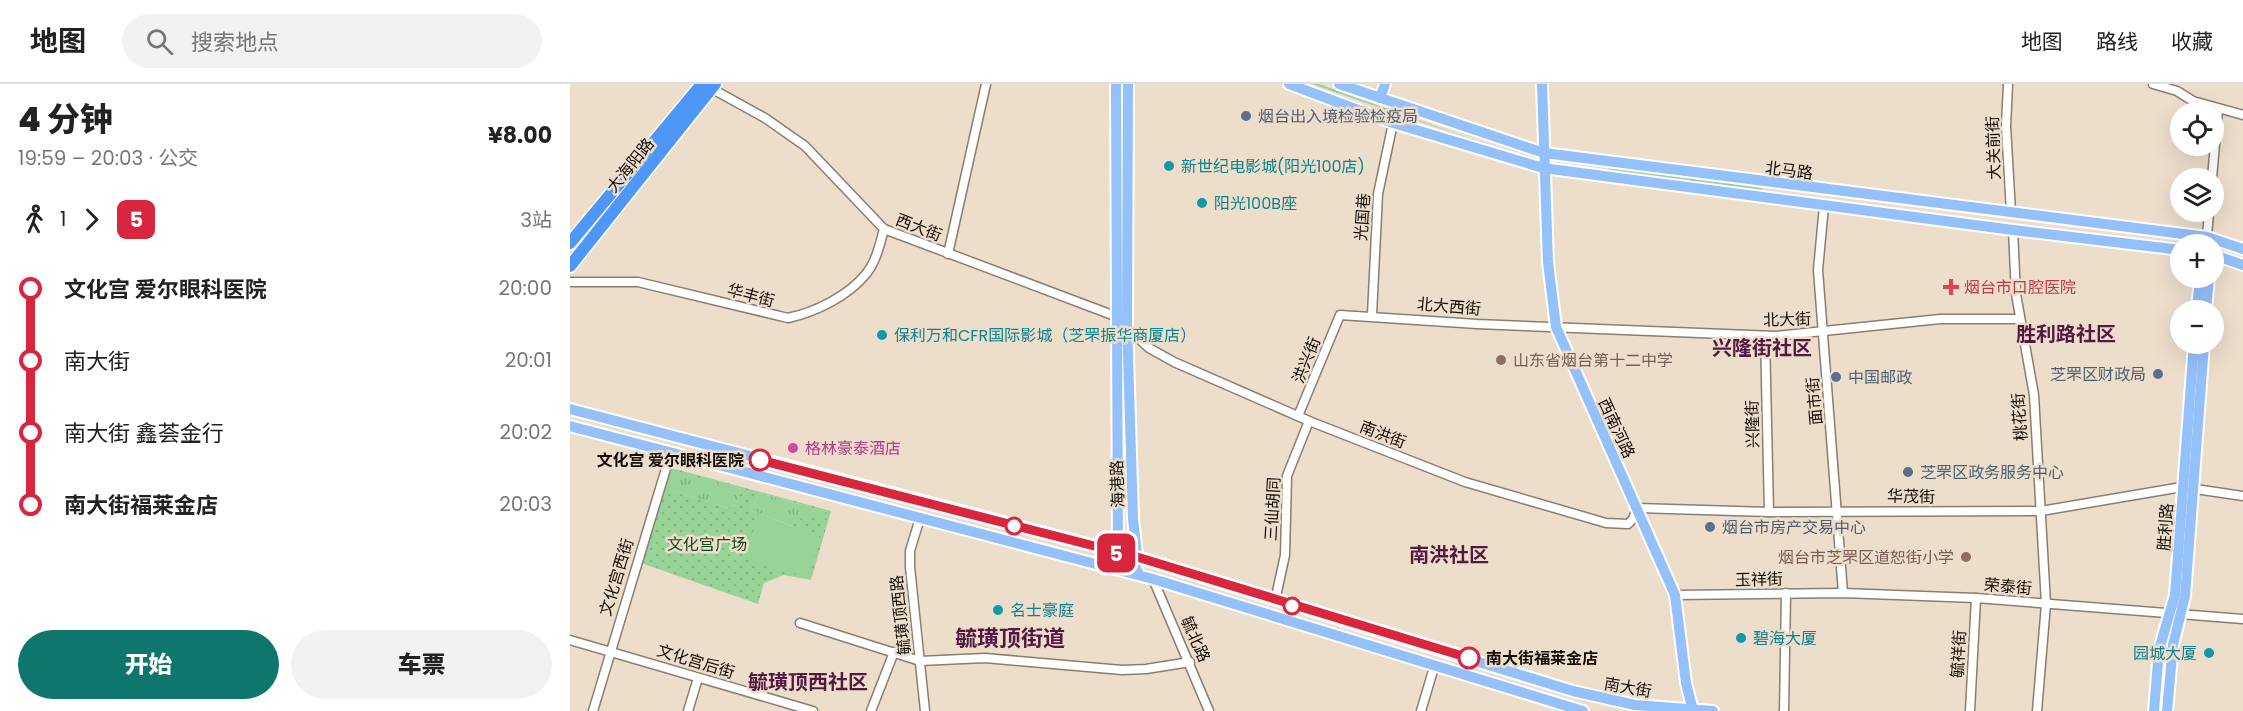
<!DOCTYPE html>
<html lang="zh">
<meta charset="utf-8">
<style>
:root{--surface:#fff;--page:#f2f2f2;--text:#222;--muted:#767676;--line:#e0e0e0;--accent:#0f766e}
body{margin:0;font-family:Poppins,"Noto Sans SC",sans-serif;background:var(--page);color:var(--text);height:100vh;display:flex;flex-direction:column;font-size:22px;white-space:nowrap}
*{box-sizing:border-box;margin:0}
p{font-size:20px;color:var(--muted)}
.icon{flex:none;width:33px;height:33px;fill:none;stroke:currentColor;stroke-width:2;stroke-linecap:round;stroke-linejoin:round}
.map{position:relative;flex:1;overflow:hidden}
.sheet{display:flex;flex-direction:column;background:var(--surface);width:570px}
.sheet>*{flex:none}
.badge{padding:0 12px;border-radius:9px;font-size:21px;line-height:39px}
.tools{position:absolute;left:1600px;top:18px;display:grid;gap:12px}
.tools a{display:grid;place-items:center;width:54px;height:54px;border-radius:50%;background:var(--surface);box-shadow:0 6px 24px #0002;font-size:30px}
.map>.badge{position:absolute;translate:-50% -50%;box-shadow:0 0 0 3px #fff}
.legs{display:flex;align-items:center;gap:9px;height:66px;padding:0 18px;font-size:20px}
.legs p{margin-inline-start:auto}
.summary{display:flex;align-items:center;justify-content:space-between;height:102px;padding:0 18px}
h1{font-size:33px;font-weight:800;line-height:45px}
.cta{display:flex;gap:12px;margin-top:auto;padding:12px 18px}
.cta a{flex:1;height:69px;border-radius:36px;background:var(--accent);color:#fff;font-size:24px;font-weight:800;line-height:69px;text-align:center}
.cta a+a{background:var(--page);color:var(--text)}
ul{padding:0 18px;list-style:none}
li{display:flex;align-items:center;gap:21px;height:72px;font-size:22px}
li i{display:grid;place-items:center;width:9px;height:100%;margin:0 8px;background:currentColor}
li i::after{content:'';width:15px;height:15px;margin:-8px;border:4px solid;border-radius:50%;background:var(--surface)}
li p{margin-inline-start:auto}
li:first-child i{background:linear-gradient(#0000 50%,currentColor 0)}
li:last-child i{background:linear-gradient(currentColor 50%,#0000 0)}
header{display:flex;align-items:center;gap:36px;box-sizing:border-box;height:84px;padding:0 30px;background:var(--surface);border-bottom:2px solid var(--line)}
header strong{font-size:28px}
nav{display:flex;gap:33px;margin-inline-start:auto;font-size:21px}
.search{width:420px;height:54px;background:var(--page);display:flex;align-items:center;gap:15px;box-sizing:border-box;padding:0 21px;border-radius:33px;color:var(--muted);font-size:22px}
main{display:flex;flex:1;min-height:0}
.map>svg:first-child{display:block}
.grass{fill:url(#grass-tufts)}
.park{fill:url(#park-dots);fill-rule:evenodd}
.pitch{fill:#98d498}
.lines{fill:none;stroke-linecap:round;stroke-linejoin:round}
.minor-casing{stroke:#8b7e6d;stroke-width:11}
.major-casing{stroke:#fff;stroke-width:14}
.highway-casing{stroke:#fff;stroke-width:15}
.minor{stroke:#fff;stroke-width:8}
.major{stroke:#95c1fa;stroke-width:10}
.highway{stroke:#4e97f7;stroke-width:12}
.line-1-casing{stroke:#fff;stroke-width:14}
.line-1{stroke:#d7263d;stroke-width:9}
.service-dot{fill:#5c6f8a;stroke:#eddecc;stroke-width:2}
.culture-dot{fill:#0f9aa8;stroke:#eddecc;stroke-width:2}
.health-dot{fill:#e0444e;stroke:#eddecc;stroke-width:2}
.education-dot{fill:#8d6e63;stroke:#eddecc;stroke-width:2}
.hotel-dot{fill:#d1479c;stroke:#eddecc;stroke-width:2}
.stop-1-dot{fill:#fff;stroke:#d7263d;stroke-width:3}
.labels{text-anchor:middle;stroke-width:5;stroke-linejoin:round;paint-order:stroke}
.service-label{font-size:16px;fill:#4e5e75;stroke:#eddecc;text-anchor:start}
.street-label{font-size:16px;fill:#120d07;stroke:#eddecc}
.culture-label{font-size:16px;fill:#0d838f;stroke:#eddecc;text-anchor:start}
.health-label{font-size:16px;fill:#be3a42;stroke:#eddecc;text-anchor:start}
.education-label{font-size:16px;fill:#785e54;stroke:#eddecc;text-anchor:start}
.hotel-label{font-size:16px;fill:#b23c85;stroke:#eddecc;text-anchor:start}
.stop-label{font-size:16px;font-weight:bold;fill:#120d07;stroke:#eddecc;text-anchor:end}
.park-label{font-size:16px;fill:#154a19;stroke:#eddecc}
.quarter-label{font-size:20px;font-weight:bold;fill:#531940;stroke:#eddecc}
.district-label{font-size:22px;font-weight:bold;fill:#531940;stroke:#eddecc}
</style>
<header>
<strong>地图</strong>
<div class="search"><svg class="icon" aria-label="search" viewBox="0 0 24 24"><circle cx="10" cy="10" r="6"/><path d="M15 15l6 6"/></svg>搜索地点</div>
<nav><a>地图</a><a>路线</a><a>收藏</a></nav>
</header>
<main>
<section class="sheet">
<div class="summary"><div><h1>4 分钟</h1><p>19:59 – 20:03 · 公交</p></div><b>¥8.00</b></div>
<div class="legs"><svg class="icon" aria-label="walk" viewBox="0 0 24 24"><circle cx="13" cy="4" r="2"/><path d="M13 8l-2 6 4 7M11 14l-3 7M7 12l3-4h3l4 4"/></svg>1<svg class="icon" aria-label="forward" viewBox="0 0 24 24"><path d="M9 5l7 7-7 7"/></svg><b class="badge" style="background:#d7263d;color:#fff">5</b><p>3站</p></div>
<ul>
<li><i style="color:#d7263d"></i><b>文化宫 爱尔眼科医院</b><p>20:00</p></li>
<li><i style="color:#d7263d"></i><span>南大街</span><p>20:01</p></li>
<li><i style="color:#d7263d"></i><span>南大街 鑫荟金行</span><p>20:02</p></li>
<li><i style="color:#d7263d"></i><b>南大街福莱金店</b><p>20:03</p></li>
</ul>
<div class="cta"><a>开始</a><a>车票</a></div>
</section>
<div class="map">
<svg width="1673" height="627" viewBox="0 0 1673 627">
<defs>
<pattern id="grass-tufts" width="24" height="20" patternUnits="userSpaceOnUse" patternTransform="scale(1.5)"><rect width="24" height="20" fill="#98d498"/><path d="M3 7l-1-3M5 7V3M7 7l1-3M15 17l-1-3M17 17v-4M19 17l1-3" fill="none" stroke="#82b582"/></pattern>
<pattern id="park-dots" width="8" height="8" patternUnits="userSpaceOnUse" patternTransform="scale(1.5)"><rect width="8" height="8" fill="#98d498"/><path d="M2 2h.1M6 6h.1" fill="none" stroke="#82b582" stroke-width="1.8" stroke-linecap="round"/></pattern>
</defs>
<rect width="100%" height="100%" fill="#eddecc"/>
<!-- grass -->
<g class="grass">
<path d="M742 0H749L912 59Z"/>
<path d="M1039 84 1191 104 1194 107 1037 88Z"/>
<path d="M99 385 171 405 166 420 158 424 93 404Z"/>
<path d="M190 409 257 428 253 442 247 437 223 442 183 427 181 424Z"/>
</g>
<!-- park -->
<path class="park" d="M98 383 261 427 241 496 214 491 194 499 188 520 68 478ZM100 386 171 405 166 420 158 424 94 404ZM190 409 257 428 253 441 242 431 234 432 222 442 183 427 181 424Z"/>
<!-- pitch -->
<path class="pitch" d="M188 432 250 451 237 493 175 474Z"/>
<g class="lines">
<!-- minor casing -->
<g class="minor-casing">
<g id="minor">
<path d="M1438 0 1436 42 1441 128"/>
<path d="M1583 0 1607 7 1623 17 1673 31"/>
<path d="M137 2 195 34 235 62 314 145 545 232 579 264 604 278 739 337 895 398 1036 439 1058 440 1063 435 1067 424 1199 428 1471 427 1612 403 1673 412"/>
<path d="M1642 94 1648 26"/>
<path d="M1254 122 1248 186 1273 509"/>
<path d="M1443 146 1446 210 1464 311 1476 520 1467 627"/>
<path d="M1637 153 1639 128"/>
<path d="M378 170 416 0"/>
<path d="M0 198H68L218 234C246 228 278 212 296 190 306 178 310 160 314 145"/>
<path d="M802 231 808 110 823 39"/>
<path d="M1195 252 1199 428"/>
<path d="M728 332 770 231 907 240 1205 252 1370 235H1450"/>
<path d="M350 434 340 467V483L355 627"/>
<path d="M583 495 639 627"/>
<path d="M1105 511 1273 509 1406 514 1673 535"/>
<path d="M705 517 715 471 717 392 739 337"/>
<path d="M230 539 350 577 415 574 552 586 576 585 620 578"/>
<path d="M0 556 243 627"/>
<path d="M23 627 101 368"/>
<path d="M118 627 128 594"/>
<path d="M301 627 324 568"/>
<path d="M851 627 865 580"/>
<path d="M1214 627 1216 509"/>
<path d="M1400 627 1406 514"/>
</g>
</g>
<!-- major casing -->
<g class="major-casing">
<g id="major">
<path d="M546 0 548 469 554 478 568 488"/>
<path d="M558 0 557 238 563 435 568 479"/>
<path d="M719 0 823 39 973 84 1443 146 1611 166"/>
<path d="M769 0 974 69 1637 153 1673 165"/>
<path d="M972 0 978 178 986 243 1105 511 1116 599 1123 627"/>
<path d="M810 14 815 0"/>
<path d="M1644 171 1673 181"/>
<path d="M1627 226 1630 194"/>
<path d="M1636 226 1639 194"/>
<path d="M0 325 567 473 1003 607 1065 621 1143 627"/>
<path d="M0 342 583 495 1013 627"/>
<path d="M1584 627 1589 566 1605 511 1624 260"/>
<path d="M1597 627 1603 561 1615 512 1634 260"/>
</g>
</g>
<!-- highway casing -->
<g class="highway-casing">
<g id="highway">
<path d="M0 159 132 0"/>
<path d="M0 182 145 0"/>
</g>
</g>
<!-- minor -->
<use href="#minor" class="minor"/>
<!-- major -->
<use href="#major" class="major"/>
<!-- highway -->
<use href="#highway" class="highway"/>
</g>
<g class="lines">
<!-- line-1 casing -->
<g class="line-1-casing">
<path id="line-1" d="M190 376 567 473 899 574"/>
</g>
<!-- line-1 -->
<use href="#line-1" class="line-1"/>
</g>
<!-- markers -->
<g class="service-dot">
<circle cx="676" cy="32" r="6"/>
<circle cx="1588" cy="290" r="6"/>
<circle cx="1266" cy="293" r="6"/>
<circle cx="1338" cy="388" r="6"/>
<circle cx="1140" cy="443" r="6"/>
</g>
<g class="culture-dot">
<circle cx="599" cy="82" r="6"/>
<circle cx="632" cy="119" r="6"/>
<circle cx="312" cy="251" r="6"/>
<circle cx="428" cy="526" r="6"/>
<circle cx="1171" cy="554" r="6"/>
<circle cx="1639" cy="569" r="6"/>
</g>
<path class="health-dot" d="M1378 194h6v6h6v6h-6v6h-6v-6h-6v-6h6z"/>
<g class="education-dot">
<circle cx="931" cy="276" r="6"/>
<circle cx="1396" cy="473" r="6"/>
</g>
<circle class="hotel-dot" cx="223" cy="364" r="6"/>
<g class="stop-1-dot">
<circle cx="190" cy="376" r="10"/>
<circle cx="444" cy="442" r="8"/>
<circle cx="722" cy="522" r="8"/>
<circle cx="899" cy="574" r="10"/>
</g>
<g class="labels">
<!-- service labels -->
<g class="service-label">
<text x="688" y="38">烟台出入境检验检疫局</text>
<text x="1576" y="296" text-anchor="end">芝罘区财政局</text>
<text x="1278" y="299">中国邮政</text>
<text x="1350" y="394">芝罘区政务服务中心</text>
<text x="1152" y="449">烟台市房产交易中心</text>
</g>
<!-- street labels -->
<g class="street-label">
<text transform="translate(1423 64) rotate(-92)" y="6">大关前街</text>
<text transform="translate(60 81) rotate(-51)" y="6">大海阳路</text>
<text transform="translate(1219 86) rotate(7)" y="6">北马路</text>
<text transform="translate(792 133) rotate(-86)" y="6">光国巷</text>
<text transform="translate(349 143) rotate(21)" y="6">西大街</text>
<text transform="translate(181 211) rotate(15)" y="6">华丰街</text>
<text transform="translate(879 222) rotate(5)" y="6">北大西街</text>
<text transform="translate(1217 235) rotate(-2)" y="6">北大街</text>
<text transform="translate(736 276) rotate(-68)" y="6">洪兴街</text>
<text transform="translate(1244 317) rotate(-95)" y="6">面市街</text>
<text transform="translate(1449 333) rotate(-94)" y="6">桃花街</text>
<text transform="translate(1182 340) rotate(-91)" y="6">兴隆街</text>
<text transform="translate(1047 344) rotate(65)" y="6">西南河路</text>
<text transform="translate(813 350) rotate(21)" y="6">南洪街</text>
<text transform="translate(547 400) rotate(-92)" y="6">海港路</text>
<text transform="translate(1341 412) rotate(1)" y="6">华茂街</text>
<text transform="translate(702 425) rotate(-87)" y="6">三仙胡同</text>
<text transform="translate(1595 443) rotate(-86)" y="6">胜利路</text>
<text transform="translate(46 493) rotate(-73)" y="6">文化宫西街</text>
<text transform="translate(1189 495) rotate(-1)" y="6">玉祥街</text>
<text transform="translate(1438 502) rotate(5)" y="6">荣泰街</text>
<text transform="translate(330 531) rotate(-96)" y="6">毓璜顶西路</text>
<text transform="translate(626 555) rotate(66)" y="6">毓北路</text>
<text transform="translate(1388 570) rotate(-87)" y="6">毓祥街</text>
<text transform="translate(126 577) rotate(17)" y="6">文化宫后街</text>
<text transform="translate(1058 603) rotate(10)" y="6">南大街</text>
</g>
<!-- culture labels -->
<g class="culture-label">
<text x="611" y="88">新世纪电影城(阳光100店)</text>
<text x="644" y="125">阳光100B座</text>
<text x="324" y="257">保利万和CFR国际影城（芝罘振华商厦店）</text>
<text x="440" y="532">名士豪庭</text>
<text x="1183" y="560">碧海大厦</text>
<text x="1627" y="575" text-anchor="end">园城大厦</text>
</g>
<!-- health labels -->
<g class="health-label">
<text x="1394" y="209">烟台市口腔医院</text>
</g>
<!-- education labels -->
<g class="education-label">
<text x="943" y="282">山东省烟台第十二中学</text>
<text x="1384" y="479" text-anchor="end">烟台市芝罘区道恕街小学</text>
</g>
<!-- hotel labels -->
<g class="hotel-label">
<text x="235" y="370">格林豪泰酒店</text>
</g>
<!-- stop labels -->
<g class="stop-label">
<text x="174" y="382">文化宫 爱尔眼科医院</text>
<text x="916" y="580" text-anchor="start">南大街福莱金店</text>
</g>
<!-- park labels -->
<g class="park-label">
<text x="137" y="466">文化宫广场</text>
</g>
<!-- quarter labels -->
<g class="quarter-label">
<text x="1496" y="257">胜利路社区</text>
<text x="1192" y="271">兴隆街社区</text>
<text x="879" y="478">南洪社区</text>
<text x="238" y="605">毓璜顶西社区</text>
</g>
<!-- district labels -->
<g class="district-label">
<text x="440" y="562">毓璜顶街道</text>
</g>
</g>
</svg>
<div class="tools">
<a><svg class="icon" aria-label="locate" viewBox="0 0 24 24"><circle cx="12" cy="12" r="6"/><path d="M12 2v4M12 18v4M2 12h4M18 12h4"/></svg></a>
<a><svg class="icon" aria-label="layers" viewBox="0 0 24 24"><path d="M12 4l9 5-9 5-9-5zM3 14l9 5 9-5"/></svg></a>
<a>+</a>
<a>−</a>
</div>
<b class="badge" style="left:546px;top:469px;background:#d7263d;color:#fff">5</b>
</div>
</main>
